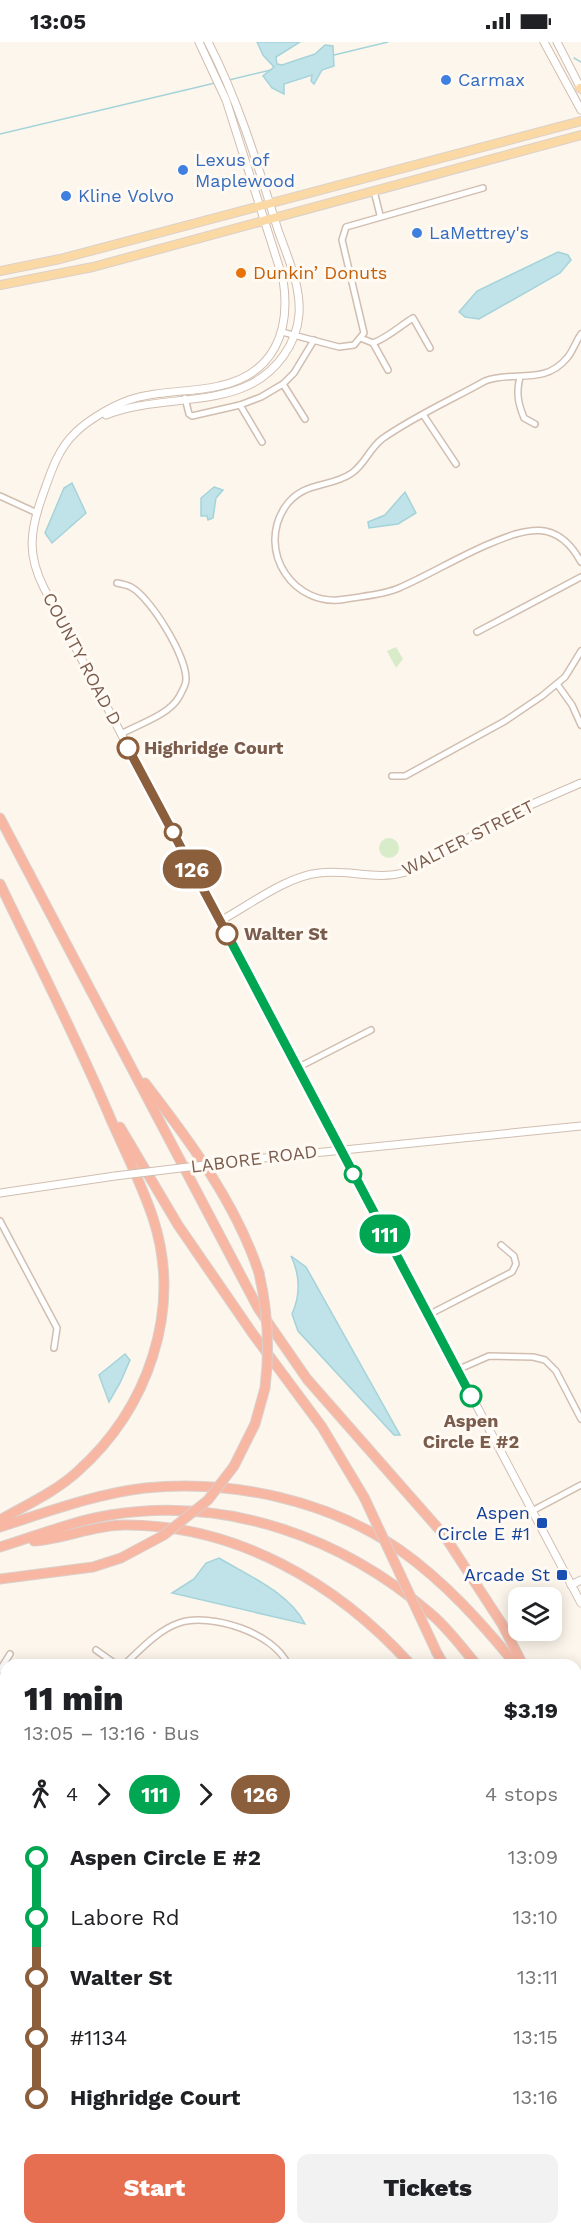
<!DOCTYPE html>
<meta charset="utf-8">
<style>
:root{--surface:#fff;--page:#f2f2f2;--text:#202124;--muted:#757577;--accent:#e76f51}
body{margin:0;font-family:"Work Sans",sans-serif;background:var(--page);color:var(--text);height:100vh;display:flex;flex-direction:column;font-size:22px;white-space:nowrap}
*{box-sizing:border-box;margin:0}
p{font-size:20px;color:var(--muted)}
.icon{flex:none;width:33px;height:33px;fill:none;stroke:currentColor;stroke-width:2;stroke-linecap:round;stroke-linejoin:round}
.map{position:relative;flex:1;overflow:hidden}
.details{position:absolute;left:0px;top:1617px;width:582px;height:576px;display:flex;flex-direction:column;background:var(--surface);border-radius:18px 18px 0 0;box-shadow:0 3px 15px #0003}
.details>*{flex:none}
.badge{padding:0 12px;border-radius:20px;font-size:21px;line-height:39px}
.tools{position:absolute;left:508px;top:1545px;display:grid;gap:12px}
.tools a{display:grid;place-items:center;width:54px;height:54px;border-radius:12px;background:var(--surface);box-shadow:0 3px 15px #0003;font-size:30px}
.map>.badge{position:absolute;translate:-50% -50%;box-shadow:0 0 0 3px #fff}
.legs{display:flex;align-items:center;gap:9px;height:66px;padding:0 24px;font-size:20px}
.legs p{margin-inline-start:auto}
.head{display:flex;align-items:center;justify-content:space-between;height:102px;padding:0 24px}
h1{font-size:33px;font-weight:800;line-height:45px}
.action{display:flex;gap:12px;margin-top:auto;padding:12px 24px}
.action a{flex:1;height:69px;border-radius:12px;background:var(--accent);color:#fff;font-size:24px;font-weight:800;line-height:69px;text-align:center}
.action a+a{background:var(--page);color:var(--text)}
ul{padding:0 24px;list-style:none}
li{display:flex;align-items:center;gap:21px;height:60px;font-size:22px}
li i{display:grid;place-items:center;width:9px;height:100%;margin:0 8px;background:currentColor}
li i::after{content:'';width:15px;height:15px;margin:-8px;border:4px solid;border-radius:50%;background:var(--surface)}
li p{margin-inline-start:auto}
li:first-child i{background:linear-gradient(#0000 50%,currentColor 0)}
li:last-child i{background:linear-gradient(currentColor 50%,#0000 0)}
.status{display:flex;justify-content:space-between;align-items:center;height:42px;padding:0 30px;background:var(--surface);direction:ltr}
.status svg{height:16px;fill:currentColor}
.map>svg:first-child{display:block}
.green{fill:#d8ecc9}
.water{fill:#bfe3e8;stroke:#a5d3da;stroke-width:1.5}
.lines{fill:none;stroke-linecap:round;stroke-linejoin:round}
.stream{stroke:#a5d3da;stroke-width:1.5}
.minor-casing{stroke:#d1beb0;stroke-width:8}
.tertiary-casing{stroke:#d1beb0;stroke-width:9}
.primary-casing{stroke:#dad1cd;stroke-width:10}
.motorway-casing{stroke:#dad1cd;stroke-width:11}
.minor{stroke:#fff;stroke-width:5}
.tertiary{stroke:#fff;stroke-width:7}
.primary{stroke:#fbd9a5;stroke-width:8}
.motorway{stroke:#f7b7a3;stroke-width:9}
.tertiary-bridge-casing{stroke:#d1beb0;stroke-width:9;stroke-linecap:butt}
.motorway-bridge-casing{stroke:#dad1cd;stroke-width:11;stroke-linecap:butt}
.tertiary-bridge{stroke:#fff;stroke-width:7}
.motorway-bridge{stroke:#f7b7a3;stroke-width:9}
.line-1-casing{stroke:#fff;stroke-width:14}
.line-2-casing{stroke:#fff;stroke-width:14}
.line-1{stroke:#00a651;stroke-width:9}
.line-2{stroke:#8b5e3c;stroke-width:9}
.shop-dot{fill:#3f7fe0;stroke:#fffaf3;stroke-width:2}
.food-dot{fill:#e8710a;stroke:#fffaf3;stroke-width:2}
.stop-2-dot{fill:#fff;stroke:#8b5e3c;stroke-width:3}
.stop-1-dot{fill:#fff;stroke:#00a651;stroke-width:3}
.transit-dot{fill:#1a4fb4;stroke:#fffaf3;stroke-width:2}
.labels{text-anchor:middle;stroke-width:6;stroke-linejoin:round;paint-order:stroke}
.shop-label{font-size:18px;fill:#366cbe;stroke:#fffaf3;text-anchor:start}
.food-label{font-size:18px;fill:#c56008;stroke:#fffaf3;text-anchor:start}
.street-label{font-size:18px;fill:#7a5c4d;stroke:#fffaf3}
.stop-label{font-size:18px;font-weight:bold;fill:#7a5c4d;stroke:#fffaf3;text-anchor:start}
.transit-label{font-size:18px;fill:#164399;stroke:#fffaf3;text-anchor:end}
</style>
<div class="status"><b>13:05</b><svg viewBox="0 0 49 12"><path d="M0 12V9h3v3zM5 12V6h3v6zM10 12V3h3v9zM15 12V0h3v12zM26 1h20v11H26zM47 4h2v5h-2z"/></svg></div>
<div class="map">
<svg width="581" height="2193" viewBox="0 0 581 2193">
<rect width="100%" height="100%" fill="#fdf6ec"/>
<!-- green -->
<g class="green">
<path d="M396 605 403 617 396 626 387 609Z"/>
<circle cx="389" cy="806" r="10"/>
</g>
<!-- water -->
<g class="water">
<path d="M257 0H300L276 15 277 22 282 23 315 12 325 3 333 4 334 24 322 28 314 42 311 39 312 33 284 42V52L272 46 263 34 274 25 263 13Z"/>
<path d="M558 210 568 213 571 218 560 231 479 277 465 275 459 270 477 249Z"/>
<path d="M72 441 86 471 52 501 45 491 64 446Z"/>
<path d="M214 445 223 448 216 456 213 476 208 478 207 474H201V456Z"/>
<path d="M405 450 416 471 398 482 369 486 368 480 385 473Z"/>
<path d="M291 1214 306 1225 400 1393H394L298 1289 292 1272C301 1252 300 1233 291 1214Z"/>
<path d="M125 1312 130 1318 120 1341 109 1360 99 1333Z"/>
<path d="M219 1516C247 1533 290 1551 305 1582L172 1551 194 1537 206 1521Z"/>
</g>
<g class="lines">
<!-- stream -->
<g class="stream">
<path d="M334 13 388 0"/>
<path d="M574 16 581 20"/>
<path d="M229 38 271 28"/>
<path d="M0 92 215 41"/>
</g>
<!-- minor casing -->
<g class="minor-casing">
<g id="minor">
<path d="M374 149 380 173"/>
<path d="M282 290 339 305 354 303 364 291 342 198 346 185 483 146"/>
<path d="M581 292C576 299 573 309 567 316 544 344 513 328 485 339 451 358 413 375 382 397 369 407 365 422 352 431 329 447 304 438 285 465 256 509 294 567 346 557 363 554 383 553 399 546 429 533 458 515 489 502 527 486 557 476 581 520"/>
<path d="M363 297 373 301C387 296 400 284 413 276L430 306"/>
<path d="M373 301 388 328"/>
<path d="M520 335C516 351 518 361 524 376L535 382"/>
<path d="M283 342 305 377"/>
<path d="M185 356 189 372 192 374 240 363 261 355 283 342 294 331 314 298"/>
<path d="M240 363 262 400"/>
<path d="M424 374 456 422"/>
<path d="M0 454 37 471"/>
<path d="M117 541C122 542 127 543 131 545 151 556 187 615 186 638 186 643 181 651 179 655 169 673 139 682 121 692"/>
<path d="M477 590 581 535"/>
<path d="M557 642 572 663 581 683"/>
<path d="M392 734H405L505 679 542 654 565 635 581 609"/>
<path d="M297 1026 371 988"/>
<path d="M0 1179 57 1286 54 1306"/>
<path d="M428 1273 512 1230 516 1222 514 1214 501 1203"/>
<path d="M457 1328 489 1314 533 1315 545 1318 556 1329 581 1377"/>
<path d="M532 1469 581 1443"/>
<path d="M96 1608 117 1623"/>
<path d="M124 1623C140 1608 158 1588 179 1581 210 1570 275 1591 288 1623"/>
<path d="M0 1628 10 1612"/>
<path d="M0 1709 6 1705"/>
<path d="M0 1765 6 1762"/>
<path d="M0 1797 6 1808"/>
<path d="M0 1861 6 1873"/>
<path d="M576 2037 581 2045"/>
<path d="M0 2098 6 2110"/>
<path d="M576 2149 581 2146"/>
<path d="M47 2187 50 2193"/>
<path d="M171 2187 175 2193"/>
<path d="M367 2187 370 2193"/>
<path d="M488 2187 491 2193"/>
<path d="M288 2192 298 2187"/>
<path d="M15 2193 27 2187"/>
<path d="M505 2193 515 2187"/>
</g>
</g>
<!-- tertiary casing -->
<g class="tertiary-casing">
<g id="tertiary">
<path d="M199 0 226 58 283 237C291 288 275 332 219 344 190 351 158 348 129 358 112 364 88 378 75 391 57 408 50 433 42 455 30 489 27 513 44 546L581 1561"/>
<path d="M544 0 581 68"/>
<path d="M557 0 581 47"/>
<path d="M106 373C151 355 208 363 249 343 276 330 297 302 299 272 301 243 287 214 278 188 258 124 239 60 208 0"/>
<path d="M220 879C248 864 287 834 319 831 349 827 376 839 406 830L521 767 581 741"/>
<path d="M254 1117 581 1084"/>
<path d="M0 1151 115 1134"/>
<path d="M571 1543 581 1538"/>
<path d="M0 1852 6 1849"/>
</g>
</g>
<!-- primary casing -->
<g class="primary-casing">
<g id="primary">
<path d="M580 46 581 47"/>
<path d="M0 229 60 217 581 79"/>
<path d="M0 243 93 225 581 93"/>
</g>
</g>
<!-- motorway casing -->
<g class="motorway-casing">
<g id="motorway">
<path d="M0 776 258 1266 307 1337 444 1493 502 1582 523 1623"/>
<path d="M0 842C38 921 78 999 112 1080 126 1111 142 1143 153 1176 183 1268 148 1367 77 1430 55 1450 26 1463 0 1478"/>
<path d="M145 1041C189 1098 236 1161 259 1231"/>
<path d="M120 1085 178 1183 253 1292 322 1385 364 1455"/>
<path d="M234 1424 255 1382 265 1346"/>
<path d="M0 1485C47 1470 95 1452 145 1446 231 1437 328 1458 400 1508 445 1540 481 1580 516 1623"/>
<path d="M34 1499C64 1497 94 1483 124 1483 236 1482 338 1542 411 1623"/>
<path d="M0 1505C36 1494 73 1479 110 1473 227 1454 342 1495 431 1572 448 1586 462 1606 477 1623"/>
<path d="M0 1537 93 1525 121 1516 164 1493"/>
<path d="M437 1611 444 1623"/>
<path d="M576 1719 581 1728"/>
<path d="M576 1778 581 1786"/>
<path d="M576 1812 581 1819"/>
</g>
</g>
<!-- minor -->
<use href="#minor" class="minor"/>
<!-- tertiary -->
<use href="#tertiary" class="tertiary"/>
<!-- primary -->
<use href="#primary" class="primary"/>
<!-- motorway -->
<use href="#motorway" class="motorway"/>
<!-- tertiary-bridge casing -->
<g class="tertiary-bridge-casing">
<path id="tertiary-bridge" d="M115 1134 254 1117"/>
</g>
<!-- motorway-bridge casing -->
<g class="motorway-bridge-casing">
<g id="motorway-bridge">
<path d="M259 1231C268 1270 270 1306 265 1346"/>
<path d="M364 1455 437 1611"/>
<path d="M164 1493 208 1458 234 1424"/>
</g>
</g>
<!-- tertiary-bridge -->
<use href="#tertiary-bridge" class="tertiary-bridge"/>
<!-- motorway-bridge -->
<use href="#motorway-bridge" class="motorway-bridge"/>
</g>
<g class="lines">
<!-- line-1 casing -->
<g class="line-1-casing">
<path id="line-1" d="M227 892 471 1354"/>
</g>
<!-- line-2 casing -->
<g class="line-2-casing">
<path id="line-2" d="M128 706 227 892"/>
</g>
<!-- line-1 -->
<use href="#line-1" class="line-1"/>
<!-- line-2 -->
<use href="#line-2" class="line-2"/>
</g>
<!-- markers -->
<g class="shop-dot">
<circle cx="446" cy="38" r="6"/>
<circle cx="183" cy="128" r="6"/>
<circle cx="66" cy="154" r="6"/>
<circle cx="417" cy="191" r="6"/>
</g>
<circle class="food-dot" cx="241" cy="231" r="6"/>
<g class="stop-2-dot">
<circle cx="128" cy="706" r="10"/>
<circle cx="173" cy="790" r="8"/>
<circle cx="227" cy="892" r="10"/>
</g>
<g class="stop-1-dot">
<circle cx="353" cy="1132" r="8"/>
<circle cx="471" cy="1354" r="10"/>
</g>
<g class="transit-dot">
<rect x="536" y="1475" width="12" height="12" rx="3"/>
<rect x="556" y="1527" width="12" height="12" rx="3"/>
</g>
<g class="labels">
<!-- shop labels -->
<g class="shop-label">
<text x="458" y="44">Carmax</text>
<text x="195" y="124">Lexus of<tspan x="195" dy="21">Maplewood</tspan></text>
<text x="78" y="160">Kline Volvo</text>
<text x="429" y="197">LaMettrey's</text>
</g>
<!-- food labels -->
<g class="food-label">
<text x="253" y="237">Dunkin’ Donuts</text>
</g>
<!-- street labels -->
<g class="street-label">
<text transform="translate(82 617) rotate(62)" y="6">COUNTY ROAD D</text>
<text transform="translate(468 796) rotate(-27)" y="6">WALTER STREET</text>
<text transform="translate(254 1117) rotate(-7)" y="6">LABORE ROAD</text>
</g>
<!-- stop labels -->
<g class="stop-label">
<text x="144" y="712">Highridge Court</text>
<text x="244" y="898">Walter St</text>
<text x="471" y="1385" text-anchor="middle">Aspen<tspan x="471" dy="21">Circle E #2</tspan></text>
</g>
<!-- transit labels -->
<g class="transit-label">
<text x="530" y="1477">Aspen<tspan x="530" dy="21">Circle E #1</tspan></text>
<text x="550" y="1539">Arcade St</text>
</g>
</g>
</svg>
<div class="tools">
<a><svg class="icon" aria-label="layers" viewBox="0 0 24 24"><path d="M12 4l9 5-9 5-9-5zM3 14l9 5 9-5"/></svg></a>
</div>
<b class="badge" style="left:385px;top:1192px;background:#00a651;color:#fff">111</b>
<b class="badge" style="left:192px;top:827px;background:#8b5e3c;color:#fff">126</b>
<section class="details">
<div class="head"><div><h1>11 min</h1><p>13:05 – 13:16 · Bus</p></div><b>$3.19</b></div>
<div class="legs"><svg class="icon" aria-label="walk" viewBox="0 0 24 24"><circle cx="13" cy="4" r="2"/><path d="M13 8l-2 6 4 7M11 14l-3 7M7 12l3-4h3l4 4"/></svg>4<svg class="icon" aria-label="forward" viewBox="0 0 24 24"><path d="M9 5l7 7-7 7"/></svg><b class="badge" style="background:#00a651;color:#fff">111</b><svg class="icon" aria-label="forward" viewBox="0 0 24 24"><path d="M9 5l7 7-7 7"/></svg><b class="badge" style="background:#8b5e3c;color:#fff">126</b><p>4 stops</p></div>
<ul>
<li><i style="color:#00a651"></i><b>Aspen Circle E #2</b><p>13:09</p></li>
<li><i style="color:#00a651"></i><span>Labore Rd</span><p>13:10</p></li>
<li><i style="color:#8b5e3c"></i><b>Walter St</b><p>13:11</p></li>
<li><i style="color:#8b5e3c"></i><span>#1134</span><p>13:15</p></li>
<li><i style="color:#8b5e3c"></i><b>Highridge Court</b><p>13:16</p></li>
</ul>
<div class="action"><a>Start</a><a>Tickets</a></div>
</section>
</div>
